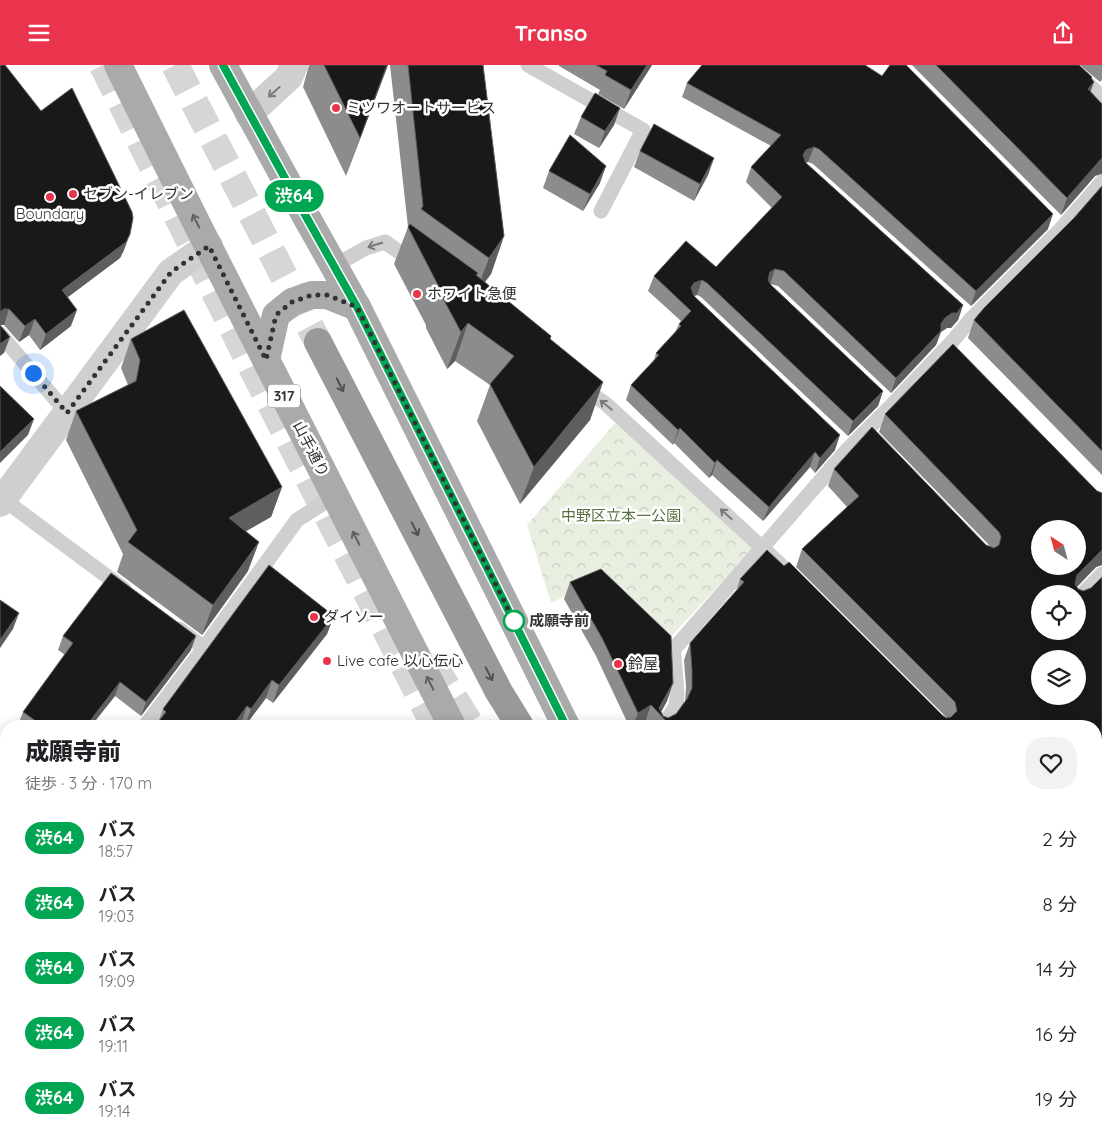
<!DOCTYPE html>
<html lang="ja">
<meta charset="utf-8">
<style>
:root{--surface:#fff;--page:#f2f2f2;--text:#202124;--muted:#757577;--accent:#ea334d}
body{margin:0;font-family:Quicksand,"Noto Sans JP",sans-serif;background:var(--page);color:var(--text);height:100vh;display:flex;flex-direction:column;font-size:19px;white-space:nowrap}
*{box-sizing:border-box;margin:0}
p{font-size:16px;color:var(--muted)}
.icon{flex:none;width:28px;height:28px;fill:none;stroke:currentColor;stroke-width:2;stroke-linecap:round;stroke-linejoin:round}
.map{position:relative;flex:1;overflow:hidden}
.details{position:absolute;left:0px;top:655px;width:1102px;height:420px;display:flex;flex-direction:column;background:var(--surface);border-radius:20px 20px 0 0;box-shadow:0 2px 12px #0003}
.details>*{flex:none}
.badge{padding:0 10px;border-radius:16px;font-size:18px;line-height:32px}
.needle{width:32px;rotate:324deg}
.controls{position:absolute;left:1031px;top:455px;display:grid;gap:10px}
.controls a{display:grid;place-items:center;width:55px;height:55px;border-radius:50%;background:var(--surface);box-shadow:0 2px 12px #0003;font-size:25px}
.you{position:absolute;width:25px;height:25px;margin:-12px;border:4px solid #fff;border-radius:50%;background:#1a73e8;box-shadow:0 0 0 8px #1a73e833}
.map>.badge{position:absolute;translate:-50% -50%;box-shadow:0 0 0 2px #fff}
.round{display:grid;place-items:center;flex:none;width:52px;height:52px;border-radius:20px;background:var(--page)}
.summary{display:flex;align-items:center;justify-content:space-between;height:85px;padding:0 25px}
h1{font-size:24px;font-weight:800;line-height:38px}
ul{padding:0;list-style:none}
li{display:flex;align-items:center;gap:15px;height:65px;padding:0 25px}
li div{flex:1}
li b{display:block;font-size:19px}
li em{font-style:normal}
li .badge{min-width:55px;font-weight:700;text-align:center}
header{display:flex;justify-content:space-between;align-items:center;height:65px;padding:0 25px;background:var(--accent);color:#fff;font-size:22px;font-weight:800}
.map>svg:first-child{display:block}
.cemetery{fill:url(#cemetery-stones)}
.park{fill:url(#park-crowns)}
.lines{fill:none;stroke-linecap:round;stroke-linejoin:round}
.motorway-tunnel{stroke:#d6d6d6;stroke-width:28;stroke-dasharray:28 14;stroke-linecap:butt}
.service{stroke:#cfcfcf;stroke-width:15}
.minor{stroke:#cfcfcf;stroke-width:28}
.primary{stroke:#aaa;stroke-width:28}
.motorway{stroke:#999;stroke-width:28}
.wall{fill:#8c8c8c}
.shaded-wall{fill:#5e5e5e}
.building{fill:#191919;stroke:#5e5e5e;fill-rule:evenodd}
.oneway{stroke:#797979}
.oneway2{stroke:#626262}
.oneway3{stroke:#515151}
.line-casing{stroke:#fff;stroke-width:11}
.line{stroke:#00a651;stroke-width:8}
.walk{stroke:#323232;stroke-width:5;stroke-dasharray:0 9}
.poi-dot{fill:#ea334d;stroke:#fff;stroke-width:2}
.stop-dot{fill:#fff;stroke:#00a651;stroke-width:2.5}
.labels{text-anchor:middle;stroke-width:5;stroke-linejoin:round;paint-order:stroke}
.shield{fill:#fff;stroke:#707070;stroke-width:1}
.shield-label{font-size:14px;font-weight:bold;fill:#323232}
.poi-label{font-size:15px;fill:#323232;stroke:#fff;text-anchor:start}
.street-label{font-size:15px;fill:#323232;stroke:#fff}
.park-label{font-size:15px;fill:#58703d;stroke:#fff}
.stop-label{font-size:15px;font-weight:bold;fill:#323232;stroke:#fff;text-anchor:start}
</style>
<header><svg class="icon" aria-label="menu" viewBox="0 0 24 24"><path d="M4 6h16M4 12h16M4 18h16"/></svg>Transo<svg class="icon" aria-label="share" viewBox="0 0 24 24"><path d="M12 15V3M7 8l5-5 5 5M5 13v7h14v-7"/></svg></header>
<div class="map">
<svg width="1102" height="1075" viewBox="0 0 1102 1075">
<defs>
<pattern id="cemetery-stones" width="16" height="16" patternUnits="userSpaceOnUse" patternTransform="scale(1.25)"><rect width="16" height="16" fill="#e9efe0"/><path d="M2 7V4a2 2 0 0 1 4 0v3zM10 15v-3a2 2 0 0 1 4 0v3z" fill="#c8cdc1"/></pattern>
<pattern id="park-crowns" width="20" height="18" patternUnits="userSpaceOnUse" patternTransform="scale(1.25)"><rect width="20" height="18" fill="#e9efe0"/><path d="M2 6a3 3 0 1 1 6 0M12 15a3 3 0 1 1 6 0" fill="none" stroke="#c8cdc1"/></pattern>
</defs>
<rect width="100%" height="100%" fill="#fff"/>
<!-- cemetery -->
<g class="cemetery">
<path d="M6 926V996L0 991V932Z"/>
<path d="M93 1069H352L363 1075H100Z"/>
</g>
<!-- park -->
<path class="park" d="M616 357 755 482 663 580 600 514 551 538 527 460Z"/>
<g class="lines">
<!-- motorway-tunnel -->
<g class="motorway-tunnel">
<path d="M103 0 253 304 435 661"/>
<path d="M175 0 318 277"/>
<path d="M432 598 471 661"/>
<path d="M644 1069 647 1075"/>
<path d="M709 1069 712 1075"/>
<path d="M786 1069 789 1075"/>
</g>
<!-- service -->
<g class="service">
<path d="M528 0 643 65 601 146"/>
<path d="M1067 0 1102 32"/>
<path d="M334 201 366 183 385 177 415 198"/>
<path d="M0 269 67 348"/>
<path d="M582 322 606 339 781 500"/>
<path d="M3 434 124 524"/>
<path d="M1078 534 1102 509"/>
<path d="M179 564 204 583 297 455 335 431"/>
<path d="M145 661 204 583"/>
<path d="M662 661C666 655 672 649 675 642 680 633 673 597 674 584L848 384 891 341 951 278 971 254 1061 164 1102 117"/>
</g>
<!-- minor -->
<g class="minor">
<path d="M249 49 289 12 294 0"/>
<path d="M0 438 171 207 209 181"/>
<path d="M1096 793 1102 787"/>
<path d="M875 1075 880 1069"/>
</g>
<!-- primary -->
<g class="primary">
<path d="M118 0 198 161 452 661"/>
<path d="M223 0 299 139 357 242 566 661"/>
<path d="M266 295 276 250 292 237 312 230H327L357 242"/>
<path d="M659 1069 662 1075"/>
</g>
<!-- motorway -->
<g class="motorway">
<path d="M318 277 499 627 520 661"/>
<path d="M771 1069H772"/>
</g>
</g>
<!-- wall -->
<g class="wall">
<path d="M309 0H388L346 111 303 22Z"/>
<path d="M390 0H483L504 171 491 209 485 217 550 274 603 317 590 355 520 439 477 356 490 320 455 296 447 304 426 263V260L394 199 408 162Z"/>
<path d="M559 0H652L624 44 598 29 600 25 559 1Z"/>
<path d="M912 0H1079L1091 14V27L1095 111 1061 150Z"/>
<path d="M1080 0H1102V15L1100 17Z"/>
<path d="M0 1 124 185 120 193 68 232 71 261 40 285 29 270 19 277 4 260Z"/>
<path d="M687 18 1048 164 971 241 813 99 808 97 806 98 963 240 958 255 951 263H947L941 267 936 280 891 328 778 221 770 219 883 326 878 341 848 371 701 232 697 230 694 231 835 385 815 408 810 402 763 456 712 410 709 413 674 378 673 380 626 335 631 320 654 296 656 288 675 267 679 259 681 256 648 226 654 211 716 202 772 143 746 117 751 102 771 81 682 32Z"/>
<path d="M620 43 614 60 599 83 574 69 581 52Z"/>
<path d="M640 86 714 93 708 110 694 136 634 102Z"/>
<path d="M549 106 600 118 583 146 543 123Z"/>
<path d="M1102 121V410L968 273 974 255 1074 153Z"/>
<path d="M131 274 282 422 271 452 246 466 248 506 202 570 117 507 123 489 66 375 76 346 128 320 121 303Z"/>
<path d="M885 349 1097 426 1102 428V500L1096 502 1077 522 1078 524 1083 526 1091 523 1102 512V752L1096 758V661H648L645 657 638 661H629L596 591 564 534 570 517 673 618 667 636 661 647 663 651 668 653 676 649 685 636 686 622 684 595 690 578 736 527 740 514 942 650 947 653 796 502 802 484 847 442 828 421 834 404 986 480 990 481 879 367Z"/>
<path d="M334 551 327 569 273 638 266 633 245 661 241 659 239 661H155L158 658 163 644Z"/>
<path d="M63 571 191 585 141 651 115 631 91 661H19L18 660 23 647 65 590 58 585Z"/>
<path d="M6 782V819L0 814V790Z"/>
<path d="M1096 813 1102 818V900L1096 894Z"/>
<path d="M6 824V909L0 904V832Z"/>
<path d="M1102 945V1075L1096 1069V949Z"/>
</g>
<!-- shaded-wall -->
<g class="shaded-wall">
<path d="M387 0H388L346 111 360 73Z"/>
<path d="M647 0H652L624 44 631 25Z"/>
<path d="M1092 12 1088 23 1094 17 1088 34 1081 41 1091 13Z"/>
<path d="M620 43 614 60 599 83 605 66Z"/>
<path d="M814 82 808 97 800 99 803 90 806 85Z"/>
<path d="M714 93 708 110 694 136 700 119Z"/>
<path d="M1102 93V109L1095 111 1061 150 1067 133Z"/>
<path d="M606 101 600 118 583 146 590 129Z"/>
<path d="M1053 149 1048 164 971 241 976 226Z"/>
<path d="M130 169 124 185 120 193 56 241 62 225Z"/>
<path d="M504 171 491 209 475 230 489 193Z"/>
<path d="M775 204 770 219 765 222 770 207Z"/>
<path d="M702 215 697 230 689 232 691 223 694 218Z"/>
<path d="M963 240 958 255 951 263H947L941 267 936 280 891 328 896 313 941 259 945 253Z"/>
<path d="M4 244H9L4 260H0V247Z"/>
<path d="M77 245 71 261 40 285 46 269Z"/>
<path d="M35 254 29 270 19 277 25 261Z"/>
<path d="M468 258 455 296 447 304 461 267Z"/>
<path d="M10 272 4 288 0 291V279Z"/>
<path d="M603 317 590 355 520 439 534 402Z"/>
<path d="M883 326 878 341 848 371 853 356Z"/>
<path d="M34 354 28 370 0 398V387Z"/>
<path d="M680 363 674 378 673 380 678 365Z"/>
<path d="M840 370 835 385 815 408 820 393Z"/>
<path d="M815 387 810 402 763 456 769 442Z"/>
<path d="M717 395 712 410 709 413 715 398Z"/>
<path d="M282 422 271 452 218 482 229 453Z"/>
<path d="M259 477 248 506 202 570 213 540Z"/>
<path d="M1102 485V500L1096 502 1071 528 1077 510Z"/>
<path d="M19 548 13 564 0 583V575Z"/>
<path d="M334 551 327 569 273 638 279 620Z"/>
<path d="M196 571 191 585 141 651 146 637Z"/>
<path d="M272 615 266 633 245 661 251 644Z"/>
<path d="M120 617 115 631 91 661H86Z"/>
<path d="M673 618 667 636 660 649 659 643Z"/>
<path d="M651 640 645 657 638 661H633L638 648Z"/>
<path d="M247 641 241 659 239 661H232Z"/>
<path d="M1102 741V752L1096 758V747Z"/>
<path d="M5 885 0 897V890Z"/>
<path d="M559 1069H563L561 1075H554Z"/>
</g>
<!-- building -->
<g class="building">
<path d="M1 0H5L41 46 72 23 132 147 133 153 130 169 126 177 62 225 77 245 46 269 35 254 25 261 9 244H4L0 247V1Z"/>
<path d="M324 0H387L360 73Z"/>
<path d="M408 0H483L504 171 489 193 421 144 423 141Z"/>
<path d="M596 0H647L631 25 605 10 607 6Z"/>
<path d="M702 0H865L882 11 890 0H906L1053 149 976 226 819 84 814 82 806 85 803 90 806 98 963 240 957 248H952L945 253 941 259V266L896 313 784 206 775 204 770 207 768 215 771 220 883 326 853 356 707 218 702 215 694 218 691 223 694 231 840 370 820 393 815 387 769 442 717 395 715 398 680 363 678 365 631 320 659 290 656 288 681 261 679 259 691 246 654 211 686 176 716 202 782 132 751 102 781 70 687 18Z"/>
<path d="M936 0H1079L1092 12 1091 13 1094 17 1088 24 1102 39V93L1067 133Z"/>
<path d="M595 28 620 43 605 66 581 52Z"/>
<path d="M654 59 714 93 700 119 640 86Z"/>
<path d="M570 70 606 101 590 129 549 106Z"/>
<path d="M1102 121V386L974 255 984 243 1074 153Z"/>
<path d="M410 159 478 208 476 210 551 271 550 274 603 317 534 402 490 319 514 291 468 258 461 267 439 226 440 224 408 162Z"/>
<path d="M184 245 282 422 229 453 259 477 213 540 128 477 137 465 76 346 136 316 140 295 131 274Z"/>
<path d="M0 260 10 272 0 279Z"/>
<path d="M953 279 1097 426 1102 428V485L1077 510 1075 519 1078 524 1083 526 1091 523 1102 512V741L1096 747V661H671L651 640 638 648 602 573 570 517 601 504 671 571 673 618 659 643 663 651 668 653 676 649 687 634 692 623V605L690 578 744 517 740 514 767 485 784 501 789 497 942 650 946 653 951 652 957 646 955 637 802 484 859 431 834 404 872 362 986 480 994 483 999 480 1001 472 999 467 885 349ZM1040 464H1078V501H1040ZM1040 529H1078V566H1040ZM1040 594H1078V631H1040Z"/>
<path d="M0 321 34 354 0 387Z"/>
<path d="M269 500 334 551 279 620 272 615 251 644 247 641 232 661H155L166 647 163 644Z"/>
<path d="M111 508 196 571 146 637 120 617 86 661H43L23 647 73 578 63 571Z"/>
<path d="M0 535 19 548 0 575Z"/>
<path d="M6 782V796L0 791V790Z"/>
<path d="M1096 813 1102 818V876L1096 870Z"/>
<path d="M6 824V886L5 885 0 890V832Z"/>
<path d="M1102 945V1007L1096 998V949Z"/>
<path d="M0 978 6 983V1069H82L91 1075H0Z"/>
<path d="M1102 1040V1075H1055L1063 1069H1096V1044Z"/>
<path d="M508 1069H559L554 1075H503Z"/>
<path d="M935 1069H998L1003 1075H927Z"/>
</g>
<!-- one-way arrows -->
<defs><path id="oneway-shaft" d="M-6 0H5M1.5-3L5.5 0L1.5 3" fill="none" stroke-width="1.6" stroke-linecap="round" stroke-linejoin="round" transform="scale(1.25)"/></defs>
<g class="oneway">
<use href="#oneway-shaft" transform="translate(274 27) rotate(138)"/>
<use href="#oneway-shaft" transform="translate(375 180) rotate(163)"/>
<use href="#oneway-shaft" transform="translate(606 340) rotate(-141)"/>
<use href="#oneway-shaft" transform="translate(726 449) rotate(-138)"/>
</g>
<g class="oneway2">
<use href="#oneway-shaft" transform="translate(196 156) rotate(-117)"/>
<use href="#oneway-shaft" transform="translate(356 473) rotate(-117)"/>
<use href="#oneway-shaft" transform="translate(430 618) rotate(-117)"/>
</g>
<g class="oneway3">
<use href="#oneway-shaft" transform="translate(340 320) rotate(63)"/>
<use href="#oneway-shaft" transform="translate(415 464) rotate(63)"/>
<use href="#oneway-shaft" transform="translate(489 609) rotate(63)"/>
</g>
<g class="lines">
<!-- line casing -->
<g class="line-casing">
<path id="line" d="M223 0 299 139 357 242 566 661"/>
</g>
<!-- line -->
<use href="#line" class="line"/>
<!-- walk -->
<path class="walk" d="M33 308 67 348 171 207 209 181 266 295 276 250 292 237 312 230H327L357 242 515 558 514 556"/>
</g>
<!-- markers -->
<g class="poi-dot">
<circle cx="336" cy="43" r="5"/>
<circle cx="73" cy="129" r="5"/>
<circle cx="50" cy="132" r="5"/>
<circle cx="417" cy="229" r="5"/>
<circle cx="314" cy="552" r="5"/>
<circle cx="327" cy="596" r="5"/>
<circle cx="618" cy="599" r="5"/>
</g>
<circle class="stop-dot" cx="514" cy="556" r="10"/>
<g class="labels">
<!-- shield labels -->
<rect class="shield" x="268" y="319.5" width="32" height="23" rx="4"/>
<g class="shield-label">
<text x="284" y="336">317</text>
</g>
<!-- poi labels -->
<g class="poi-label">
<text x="346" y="48">ミツワオートサービス</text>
<text x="83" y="134">セブン-イレブン</text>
<text x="50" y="154" text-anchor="middle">Boundary</text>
<text x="427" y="234">ホワイト急便</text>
<text x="324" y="557">ダイソー</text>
<text x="337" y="601">Live cafe 以心伝心</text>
<text x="628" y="604">鈴屋</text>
</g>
<!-- street labels -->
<g class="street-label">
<text transform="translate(311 384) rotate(63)" y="5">山手通り</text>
</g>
<!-- park labels -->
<g class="park-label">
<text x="621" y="456">中野区立本一公園</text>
</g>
<!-- stop labels -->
<g class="stop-label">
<text x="529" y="561">成願寺前</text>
</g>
</g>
</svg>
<div class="controls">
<a><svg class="needle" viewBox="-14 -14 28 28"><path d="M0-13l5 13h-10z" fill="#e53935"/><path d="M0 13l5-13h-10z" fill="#757577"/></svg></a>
<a><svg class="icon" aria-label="locate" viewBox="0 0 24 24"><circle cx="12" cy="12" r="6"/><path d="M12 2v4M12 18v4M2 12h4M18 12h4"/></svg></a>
<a><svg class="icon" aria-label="layers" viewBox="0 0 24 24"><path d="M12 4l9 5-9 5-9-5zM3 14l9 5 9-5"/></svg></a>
</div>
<div class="you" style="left:33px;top:308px"></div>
<b class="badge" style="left:294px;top:131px;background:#00a651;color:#fff">渋64</b>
<section class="details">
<div class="summary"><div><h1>成願寺前</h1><p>徒歩 · 3 分 · 170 m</p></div><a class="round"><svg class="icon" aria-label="heart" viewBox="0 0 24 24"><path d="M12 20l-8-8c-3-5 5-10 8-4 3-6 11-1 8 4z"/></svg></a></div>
<ul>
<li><span class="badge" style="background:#00a651;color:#fff">渋64</span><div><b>バス</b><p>18:57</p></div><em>2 分</em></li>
<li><span class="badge" style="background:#00a651;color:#fff">渋64</span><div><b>バス</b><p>19:03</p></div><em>8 分</em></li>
<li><span class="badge" style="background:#00a651;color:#fff">渋64</span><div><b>バス</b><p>19:09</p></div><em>14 分</em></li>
<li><span class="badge" style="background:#00a651;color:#fff">渋64</span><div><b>バス</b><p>19:11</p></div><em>16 分</em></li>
<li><span class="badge" style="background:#00a651;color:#fff">渋64</span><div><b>バス</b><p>19:14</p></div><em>19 分</em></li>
</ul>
</section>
</div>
